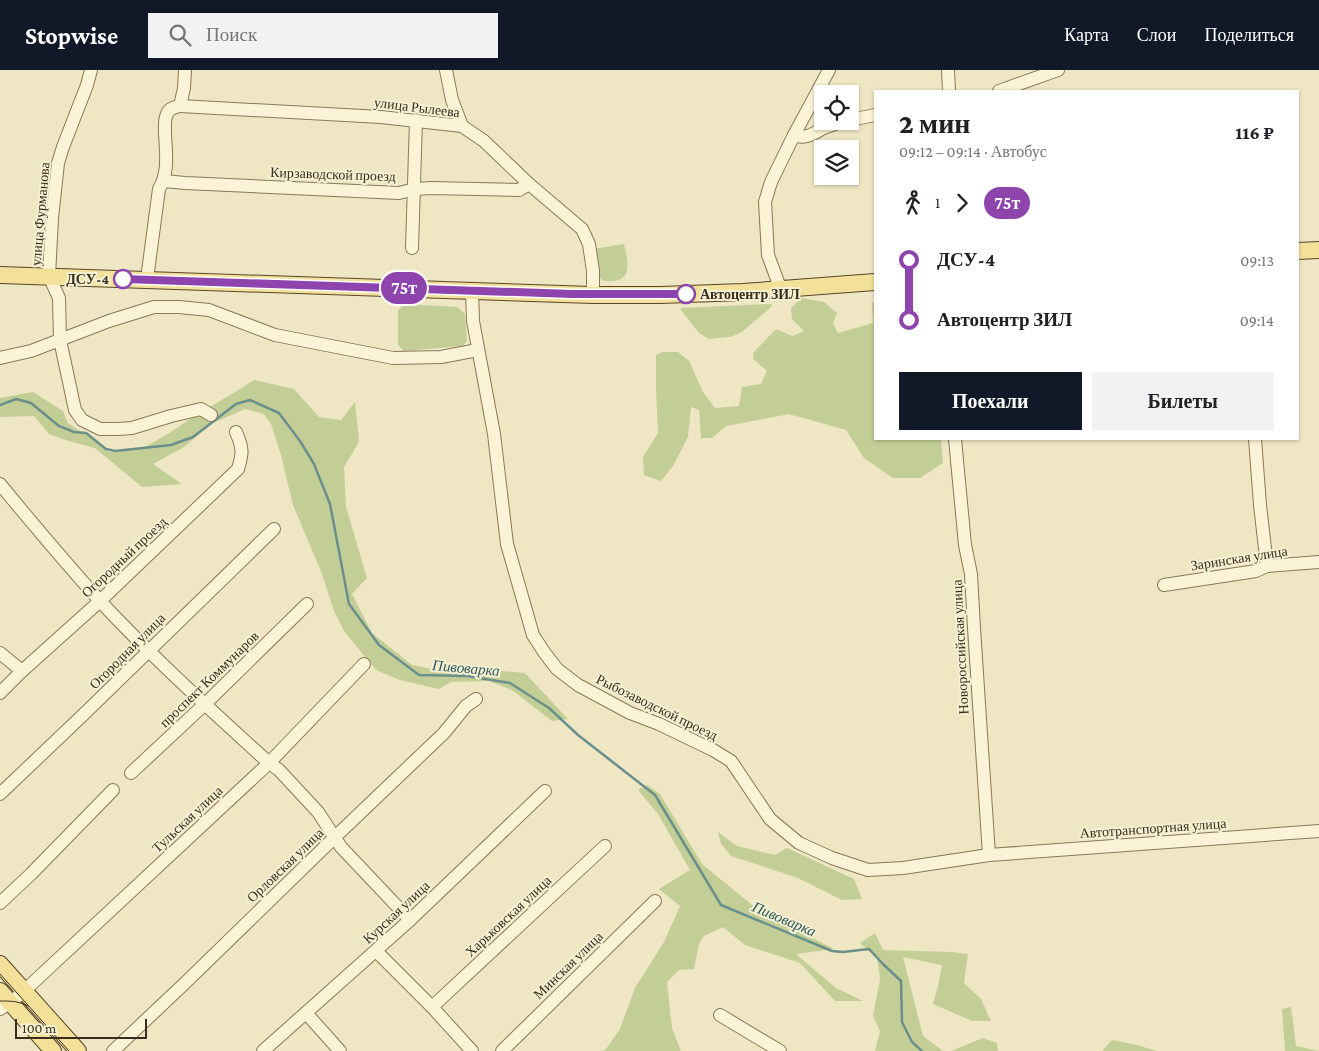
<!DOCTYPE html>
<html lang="ru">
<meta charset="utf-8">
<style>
:root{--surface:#fff;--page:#f2f2f2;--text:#202124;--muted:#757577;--accent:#111827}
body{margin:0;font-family:"Crimson Pro",serif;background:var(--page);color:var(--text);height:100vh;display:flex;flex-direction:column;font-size:19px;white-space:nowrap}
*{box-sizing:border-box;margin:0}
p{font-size:16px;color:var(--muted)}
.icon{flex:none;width:28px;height:28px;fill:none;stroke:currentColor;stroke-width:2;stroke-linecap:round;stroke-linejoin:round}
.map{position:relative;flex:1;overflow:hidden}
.sheet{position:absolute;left:874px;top:20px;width:425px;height:350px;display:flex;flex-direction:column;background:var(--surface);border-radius:0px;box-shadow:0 1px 4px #0004}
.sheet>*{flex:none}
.badge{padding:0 10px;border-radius:16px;font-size:18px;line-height:32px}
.tools{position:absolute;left:814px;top:15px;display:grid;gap:10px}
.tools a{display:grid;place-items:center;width:45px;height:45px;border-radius:0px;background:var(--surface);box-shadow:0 1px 4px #0004;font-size:25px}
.scale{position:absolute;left:15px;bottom:12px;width:132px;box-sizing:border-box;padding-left:5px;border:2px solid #392e1e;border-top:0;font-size:14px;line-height:18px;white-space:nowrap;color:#392e1e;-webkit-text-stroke:4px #f6f0d2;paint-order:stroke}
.map>.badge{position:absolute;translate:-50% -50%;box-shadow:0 0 0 2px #fff}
.legs{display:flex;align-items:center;gap:8px;height:55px;padding:0 25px;font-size:16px}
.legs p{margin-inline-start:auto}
.summary{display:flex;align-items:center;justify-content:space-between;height:85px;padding:0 25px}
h1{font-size:28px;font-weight:800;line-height:38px}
.button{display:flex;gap:10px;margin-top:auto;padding:10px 25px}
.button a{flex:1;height:58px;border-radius:0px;background:var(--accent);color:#fff;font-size:20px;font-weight:800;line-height:58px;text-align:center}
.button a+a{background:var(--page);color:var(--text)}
ul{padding:0 25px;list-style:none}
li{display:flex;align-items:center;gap:18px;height:60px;font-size:19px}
li i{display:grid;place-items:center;width:8px;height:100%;margin:0 6px;background:currentColor}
li i::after{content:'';width:12px;height:12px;margin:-6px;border:4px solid;border-radius:50%;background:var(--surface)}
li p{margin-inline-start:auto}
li:first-child i{background:linear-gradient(#0000 50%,currentColor 0)}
li:last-child i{background:linear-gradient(currentColor 50%,#0000 0)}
header{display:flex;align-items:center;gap:30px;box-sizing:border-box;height:70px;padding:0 25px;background:var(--accent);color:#fff}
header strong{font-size:24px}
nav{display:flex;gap:28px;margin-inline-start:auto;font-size:18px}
.search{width:350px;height:45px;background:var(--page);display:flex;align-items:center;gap:12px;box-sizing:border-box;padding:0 18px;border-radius:0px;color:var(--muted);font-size:19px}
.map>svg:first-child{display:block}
.green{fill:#c2ce96}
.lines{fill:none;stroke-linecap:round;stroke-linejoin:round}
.stream{stroke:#6b908b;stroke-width:2.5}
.minor-casing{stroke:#8a7859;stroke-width:14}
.major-casing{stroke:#58452d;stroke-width:18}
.minor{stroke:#faf3d6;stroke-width:12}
.major{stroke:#f3e199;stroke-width:16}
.tram{stroke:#392e1e;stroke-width:1}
.line-1-casing{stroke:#fff;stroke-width:11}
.line-1{stroke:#8e44ad;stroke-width:8}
.stop-1-dot{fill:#fff;stroke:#8e44ad;stroke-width:2.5}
.labels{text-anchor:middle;stroke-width:4;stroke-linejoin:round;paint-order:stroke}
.street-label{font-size:14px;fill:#392e1e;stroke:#f6f0d2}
.stop-label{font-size:14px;font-weight:bold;fill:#392e1e;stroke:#f6f0d2;text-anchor:end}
.water-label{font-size:15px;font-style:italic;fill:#2c585a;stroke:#f6f0d2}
</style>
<header>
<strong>Stopwise</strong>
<div class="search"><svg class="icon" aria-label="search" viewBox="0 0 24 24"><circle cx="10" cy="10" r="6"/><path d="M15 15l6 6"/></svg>Поиск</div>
<nav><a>Карта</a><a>Слои</a><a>Поделиться</a></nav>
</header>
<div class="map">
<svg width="1319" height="981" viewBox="0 0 1319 981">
<rect width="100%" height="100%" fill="#efe6c3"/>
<!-- green -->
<g class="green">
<path d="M624 174C627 189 634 209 613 211 606 212 602 211 598 206L593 179Z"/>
<path d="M801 228 824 232 837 243 833 253 838 263 873 253 872 233 875 232V369H941L943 393 920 408H893L864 388 846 360 789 344 726 356 712 368H701L699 340 691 337 688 367 673 396 661 411 644 405 643 387 658 363 656 317V285L662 282H678L689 291 703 322 715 338 739 336 742 317 761 314 767 301 753 289 754 282 776 259 792 266 804 261 792 249 791 238Z"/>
<path d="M405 234 457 237 465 244 467 271 463 276 404 281 398 275V240Z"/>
<path d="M771 234 772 235 771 237 742 262 730 267 709 269 699 263 681 240V238Z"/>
<path d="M254 310 294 319 319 347 341 350 355 332 359 372 344 397 346 437 367 508 352 524 372 563 412 595 438 600 481 599 525 603 568 649 552 651 512 620 489 611 451 612 439 619 400 610 376 600 344 561 334 541 322 504 293 435 281 385 271 354 264 344 245 339 213 353 184 377 153 394 182 414 142 417 95 378 65 370 49 364 34 346 0 347V328L33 322 63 341 68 353 95 371 109 382 143 378 168 364 196 345 232 324Z"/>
<path d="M647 715 660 724 702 794 757 839 834 879 796 884 836 918 863 931H835L800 893 745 875 723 857 704 866 699 874 694 899 679 900 667 912 672 958 681 981H603L606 979 620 959 635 918 664 872 680 836 659 819 690 800 658 744 638 720Z"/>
<path d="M718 762 737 776 775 785 787 778 854 809 862 829 842 830 798 808 731 786 721 774Z"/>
<path d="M875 863 883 880 952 882 968 884 964 913 981 929 991 951H972L933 934 939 912 942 895 903 887 923 966 943 981H875L880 961 873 946 880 909 877 888 860 873Z"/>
<path d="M1291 937 1296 976 1319 981H1285L1282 939Z"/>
<path d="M983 968 997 973 998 981H951Z"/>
<path d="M1112 970 1137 975 1157 981H1102Z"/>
</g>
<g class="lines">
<!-- stream -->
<path class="stream" d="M0 335 16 329 31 333 59 356 74 362 86 363 106 379 115 381 171 375 193 367 236 334 250 330 279 343 300 371 314 394 330 434 349 534 379 575 419 605 467 606 510 613 549 638 578 665 655 725 721 835 832 881 843 882 869 879 883 894 901 911 902 952 912 972 922 981"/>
<!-- minor casing -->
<g class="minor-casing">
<g id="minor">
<path d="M91 0 87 15 63 77 58 93 52 148 49 206 59 228 60 270 75 340 82 350 100 359H118L132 358 171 346 201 339 211 345"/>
<path d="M185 0 184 18 180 36 381 47 462 56 484 71 529 114 582 159 589 174 593 201V225"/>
<path d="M446 0 452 30 462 56"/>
<path d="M948 0 949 21"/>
<path d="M999 21 1058 0"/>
<path d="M850 50 875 45"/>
<path d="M794 65C806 70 814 63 824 58 830 55 837 54 843 51"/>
<path d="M164 111 185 113 399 123 415 119 432 118 519 120 529 114"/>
<path d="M412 178 416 50"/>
<path d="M147 209 159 119C169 103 166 82 165 64 165 57 164 50 167 44 169 38 175 37 180 36"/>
<path d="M472 220 473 251 494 364 507 474 533 565 544 582 557 599 578 615 630 643 659 654 713 680 731 691 770 749 799 773 832 788 868 800 903 798 989 785 1319 761"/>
<path d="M781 220 768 185 765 132 771 112 794 65 829 0"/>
<path d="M0 288 31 281 109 251 154 237H179L209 240 275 265 393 288 441 287 478 280"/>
<path d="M955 369 965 475 971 504 974 558 989 785"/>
<path d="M1255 369 1260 435 1267 496"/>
<path d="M0 414C32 453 65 492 99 530 152 587 211 640 269 693L279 700 318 742 341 777 410 850"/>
<path d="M1164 515 1256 501 1267 496 1319 492"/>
<path d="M0 583 22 601 100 531 238 399C243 383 243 378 236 362"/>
<path d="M0 623 22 601"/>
<path d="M131 703 205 634 307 534"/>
<path d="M0 724 84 644 274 459"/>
<path d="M0 833 31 804 113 720"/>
<path d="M376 881 432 937 472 981"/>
<path d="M432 937 605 776"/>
<path d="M0 939 10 933 24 921 269 693 364 594"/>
<path d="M306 943 340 981"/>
<path d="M720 945 780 981"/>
<path d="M113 981 184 914 335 767 444 663 466 636 476 629"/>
<path d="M263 981 410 850 545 721"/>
<path d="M502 981 655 831"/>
</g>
</g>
<!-- major casing -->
<g class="major-casing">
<g id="major">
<path d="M1298 181 1319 180"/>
<path d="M0 205 593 225H660L743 222 875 212"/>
<path d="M0 894 78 981"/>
<path d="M0 921 53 981"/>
</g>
</g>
<!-- minor -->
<use href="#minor" class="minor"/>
<!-- major -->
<use href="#major" class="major"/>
<!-- tram -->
<g class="tram">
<path d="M0 904 69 981"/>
<path d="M0 931C10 931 19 931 28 936"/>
</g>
</g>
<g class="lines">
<!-- line-1 casing -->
<g class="line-1-casing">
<path id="line-1" d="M123 209 572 224H686"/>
</g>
<!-- line-1 -->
<use href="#line-1" class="line-1"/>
</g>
<!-- markers -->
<g class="stop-1-dot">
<circle cx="123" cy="209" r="9"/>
<circle cx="686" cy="224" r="9"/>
</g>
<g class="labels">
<!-- street labels -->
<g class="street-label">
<text transform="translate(417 37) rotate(7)" y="5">улица Рылеева</text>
<text transform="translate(333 104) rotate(2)" y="5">Кирзаводской проезд</text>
<text transform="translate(40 144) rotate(-85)" y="5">улица Фурманова</text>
<text transform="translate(124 487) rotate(-43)" y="5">Огородный проезд</text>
<text transform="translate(1239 488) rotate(-9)" y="5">Заринская улица</text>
<text transform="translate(960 577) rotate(-93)" y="5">Новороссийская улица</text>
<text transform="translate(127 581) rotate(-45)" y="5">Огородная улица</text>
<text transform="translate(209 609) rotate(-44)" y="5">проспект Коммунаров</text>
<text transform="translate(657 637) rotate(26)" y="5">Рыбозаводской проезд</text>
<text transform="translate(187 749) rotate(-43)" y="5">Тульская улица</text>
<text transform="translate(1153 758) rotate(-4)" y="5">Автотранспортная улица</text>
<text transform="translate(285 795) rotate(-44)" y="5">Орловская улица</text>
<text transform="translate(396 842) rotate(-43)" y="5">Курская улица</text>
<text transform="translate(508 846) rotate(-43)" y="5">Харьковская улица</text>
<text transform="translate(568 895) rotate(-44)" y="5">Минская улица</text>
</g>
<!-- stop labels -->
<g class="stop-label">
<text x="109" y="214">ДСУ-4</text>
<text x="700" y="229" text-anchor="start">Автоцентр ЗИЛ</text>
</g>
<!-- water labels -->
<g class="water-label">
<text transform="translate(466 598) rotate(5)" y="5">Пивоварка</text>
<text transform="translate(784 849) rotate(23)" y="5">Пивоварка</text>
</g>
</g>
</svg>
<div class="tools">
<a><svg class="icon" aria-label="locate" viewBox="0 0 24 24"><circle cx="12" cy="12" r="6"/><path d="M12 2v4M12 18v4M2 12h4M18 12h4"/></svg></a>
<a><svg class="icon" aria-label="layers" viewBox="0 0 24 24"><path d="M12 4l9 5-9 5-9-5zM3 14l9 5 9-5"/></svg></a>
</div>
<div class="scale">100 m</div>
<b class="badge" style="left:404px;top:218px;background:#8e44ad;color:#fff">75т</b>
<section class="sheet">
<div class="summary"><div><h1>2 мин</h1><p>09:12 – 09:14 · Автобус</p></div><b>116 ₽</b></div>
<div class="legs"><svg class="icon" aria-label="walk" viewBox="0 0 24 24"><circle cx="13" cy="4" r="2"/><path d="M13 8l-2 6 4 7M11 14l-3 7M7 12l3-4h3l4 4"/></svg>1<svg class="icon" aria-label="forward" viewBox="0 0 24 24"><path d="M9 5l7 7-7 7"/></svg><b class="badge" style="background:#8e44ad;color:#fff">75т</b></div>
<ul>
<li><i style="color:#8e44ad"></i><b>ДСУ-4</b><p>09:13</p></li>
<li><i style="color:#8e44ad"></i><b>Автоцентр ЗИЛ</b><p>09:14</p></li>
</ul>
<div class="button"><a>Поехали</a><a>Билеты</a></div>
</section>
</div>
